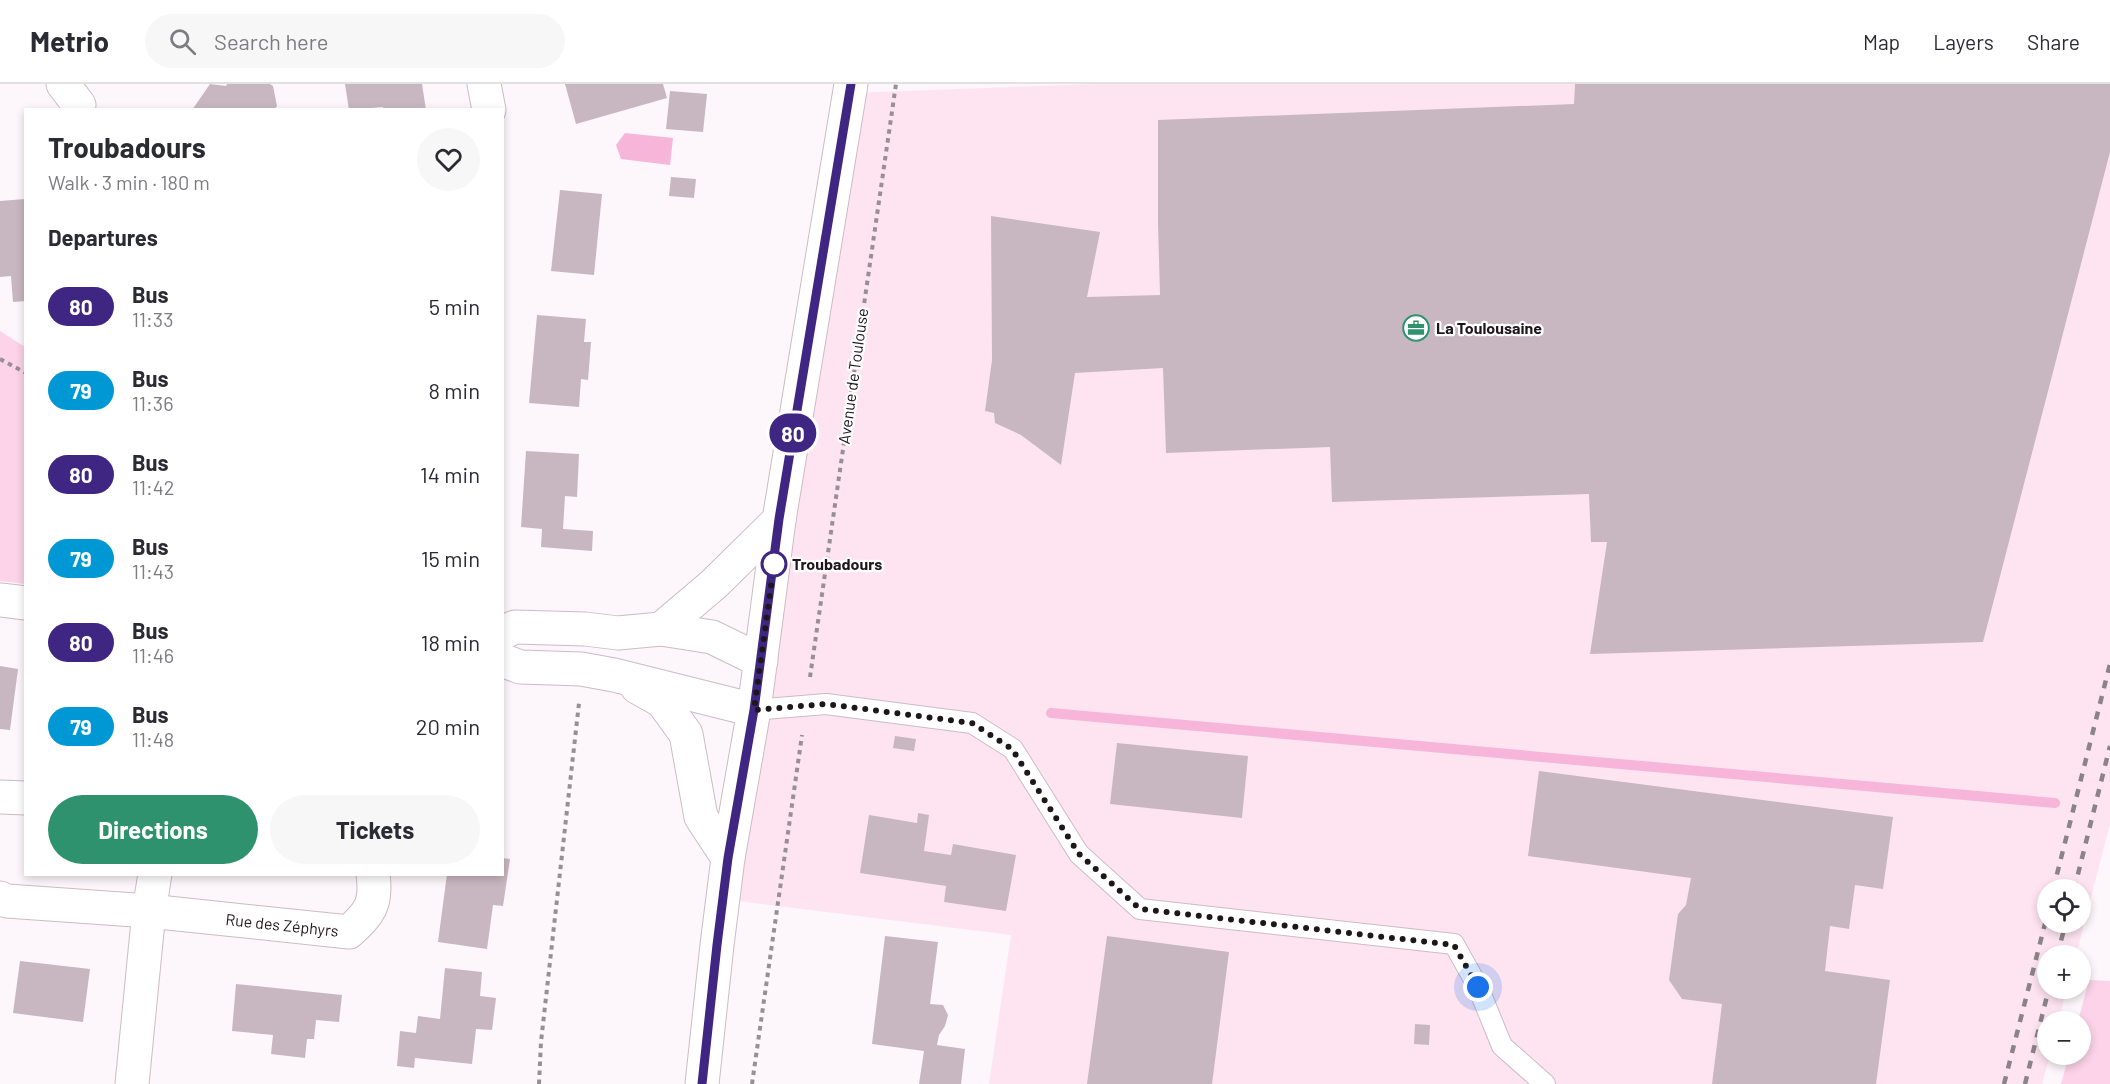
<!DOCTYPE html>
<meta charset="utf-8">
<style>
:root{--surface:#fff;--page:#f7f7f7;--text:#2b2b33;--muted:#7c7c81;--line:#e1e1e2;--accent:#2e926e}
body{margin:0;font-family:Barlow,sans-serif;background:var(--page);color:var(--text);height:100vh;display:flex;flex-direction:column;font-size:22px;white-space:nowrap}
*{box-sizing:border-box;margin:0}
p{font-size:20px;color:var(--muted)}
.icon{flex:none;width:33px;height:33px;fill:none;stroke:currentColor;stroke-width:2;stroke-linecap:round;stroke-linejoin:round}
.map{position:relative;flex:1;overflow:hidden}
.panel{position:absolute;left:24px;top:24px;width:480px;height:768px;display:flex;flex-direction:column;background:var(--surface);border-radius:0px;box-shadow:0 3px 9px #0003}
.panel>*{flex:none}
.badge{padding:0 12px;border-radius:20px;font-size:21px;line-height:39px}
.tools{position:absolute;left:2037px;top:795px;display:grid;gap:12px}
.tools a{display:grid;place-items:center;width:54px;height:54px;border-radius:50%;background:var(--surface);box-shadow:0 3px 9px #0003;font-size:30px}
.you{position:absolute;width:30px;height:30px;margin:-15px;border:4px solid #fff;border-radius:50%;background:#1a73e8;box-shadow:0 0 0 9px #1a73e833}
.map>.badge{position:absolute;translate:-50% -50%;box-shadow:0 0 0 3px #fff}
h2{padding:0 24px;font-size:22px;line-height:54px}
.round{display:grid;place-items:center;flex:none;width:63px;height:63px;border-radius:32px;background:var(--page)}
.headline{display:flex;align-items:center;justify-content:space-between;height:102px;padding:0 24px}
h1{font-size:28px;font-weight:700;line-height:45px}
.button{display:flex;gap:12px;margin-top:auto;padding:12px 24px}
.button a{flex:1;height:69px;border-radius:36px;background:var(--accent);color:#fff;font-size:24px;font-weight:700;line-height:69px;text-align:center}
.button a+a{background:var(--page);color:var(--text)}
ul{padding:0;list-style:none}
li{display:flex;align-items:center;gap:18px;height:84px;padding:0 24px}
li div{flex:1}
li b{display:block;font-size:22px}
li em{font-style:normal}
li .badge{min-width:66px;font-weight:700;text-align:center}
header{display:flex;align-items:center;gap:36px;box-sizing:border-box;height:84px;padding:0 30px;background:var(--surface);border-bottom:2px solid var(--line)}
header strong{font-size:28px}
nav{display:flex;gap:33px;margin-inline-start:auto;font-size:21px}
.search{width:420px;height:54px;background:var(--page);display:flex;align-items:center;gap:15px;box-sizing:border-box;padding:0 21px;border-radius:33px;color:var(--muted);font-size:22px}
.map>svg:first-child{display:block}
.built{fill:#fee4f1;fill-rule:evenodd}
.green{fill:#fcd3e9}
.water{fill:#f7b5da}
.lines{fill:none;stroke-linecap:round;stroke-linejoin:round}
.stream{stroke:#f7b5da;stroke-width:10}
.building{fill:#c8b7c0}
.lane-casing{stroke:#cdbbc4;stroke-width:22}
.street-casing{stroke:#cdbbc4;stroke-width:35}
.secondary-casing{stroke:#cdbbc4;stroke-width:35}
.path{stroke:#969094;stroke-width:4;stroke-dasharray:4.5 4.5;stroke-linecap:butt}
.lane{stroke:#fff;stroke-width:20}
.street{stroke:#fff;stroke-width:33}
.secondary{stroke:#fff;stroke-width:33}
.rail{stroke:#8a8488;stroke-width:4.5;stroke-dasharray:8 8;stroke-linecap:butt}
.line-casing{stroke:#fff;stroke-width:14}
.line{stroke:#3f2682;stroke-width:9}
.walk{stroke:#1d171b;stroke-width:6;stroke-dasharray:0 10.8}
.stop-dot{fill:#fff;stroke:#3f2682;stroke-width:3}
.labels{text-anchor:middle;stroke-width:4.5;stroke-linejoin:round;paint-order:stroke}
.poi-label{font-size:16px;font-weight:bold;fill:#1d171b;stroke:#fff;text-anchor:start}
.street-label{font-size:16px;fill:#1d171b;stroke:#fff}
.stop-label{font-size:16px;font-weight:bold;fill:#1d171b;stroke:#fff;text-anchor:start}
</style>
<header>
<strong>Metrio</strong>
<div class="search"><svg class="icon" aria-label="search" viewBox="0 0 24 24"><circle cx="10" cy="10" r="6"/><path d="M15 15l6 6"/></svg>Search here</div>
<nav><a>Map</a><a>Layers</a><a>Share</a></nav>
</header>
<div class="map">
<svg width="2110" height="1000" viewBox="0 0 2110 1000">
<rect width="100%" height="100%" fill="#fdf6fa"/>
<!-- built -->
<path class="built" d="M1091 0H2110V740L2076 871 2048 872V904L2067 905 2058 937 2048 938V970L2050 971 2042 1000H989L1011 851 722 815 850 9ZM2048 806H2080V838H2048Z"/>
<!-- green -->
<g class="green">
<path d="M0 247 25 263V500L0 497Z"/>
<path d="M2089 896 2110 897V1000H2061L2069 971 2080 970V938L2078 937Z"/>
</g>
<!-- water -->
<path class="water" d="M625 49 673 54 670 81 621 75 616 61Z"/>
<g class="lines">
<!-- stream -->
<path class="stream" d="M1051 629 2055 719"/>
</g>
<!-- building -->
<g class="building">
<path d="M210 0 226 2 227 0H270L273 2 277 22 274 26H192Z"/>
<path d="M345 0H422L426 26H384L383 23 349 26Z"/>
<path d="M565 0H663L667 14 576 40Z"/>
<path d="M1575 0H2110V68L1983 558 1590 570 1607 458H1591L1589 410 1332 418 1330 363 1166 369 1163 284 1075 289 1061 381 1021 351 995 339 994 329 985 327 992 276 991 132 1100 148 1087 213 1160 211 1158 140V36L1574 20Z"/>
<path d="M670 7 707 10 703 48 666 45Z"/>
<path d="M671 93 696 95 694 114 669 112Z"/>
<path d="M560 106 602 110 594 191 551 187Z"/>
<path d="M25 115 26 217 13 218 11 192 0 193V117Z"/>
<path d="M537 231 586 235 584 258H591L588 296 581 295 579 323 529 319Z"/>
<path d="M526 367 579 370 577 413 565 412 563 445 593 447 592 467 541 463 542 445 521 443Z"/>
<path d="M0 582 18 585 10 646 0 645Z"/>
<path d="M895 652 916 655 914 667 893 664Z"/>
<path d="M1117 659 1248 672 1242 734 1110 720Z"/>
<path d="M1539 687 1893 733 1883 805 1855 801 1849 845 1830 842 1825 887 1890 896 1876 1000H1712L1722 920 1682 915 1669 896 1678 830 1686 821 1691 794 1528 772Z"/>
<path d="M918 729 929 731 924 767 951 771 953 760 1016 771 1006 827 944 818 946 802 860 789 869 731 917 739Z"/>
<path d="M502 774 510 775 503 822 493 821 487 865 438 858 447 790H502Z"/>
<path d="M885 852 938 858 930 920 943 921 948 931 945 942 939 951 937 961 965 965 961 1000H919L924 967 872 960Z"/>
<path d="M1107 852 1229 868 1212 1000H1087Z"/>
<path d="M20 877 90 885 83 938 13 929Z"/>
<path d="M445 884 482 888 480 912 496 914 492 946 476 945 472 980 415 974 414 984 397 982 400 947 416 949 418 932 440 935Z"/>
<path d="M236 900 342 911 339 938 316 936 314 955H307L305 974 271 970 273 951 232 947Z"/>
<path d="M1415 940 1430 941 1429 961 1414 960Z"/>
</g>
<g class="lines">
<!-- lane casing -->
<g class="lane-casing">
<path id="lane" d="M754 626 826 620 972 639 1013 665 1079 770 1140 825 1454 860 1478 903 1502 962 1545 1000"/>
</g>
<!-- street casing -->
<g class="street-casing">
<g id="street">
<path d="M63 0 79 21"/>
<path d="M484 0 489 26"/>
<path d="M0 713 26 714"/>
<path d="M0 814 7 817 149 827 349 848C370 829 377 820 373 790"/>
<path d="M132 1000 149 827 155 790"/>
</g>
</g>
<!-- secondary casing -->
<g class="secondary-casing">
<g id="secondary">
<path d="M0 516 26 519"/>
<path d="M661 545 714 500 779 436"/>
<path d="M502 549 515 543 585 545 618 549 661 545 712 553 761 577"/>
<path d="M502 576 520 583 581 585 614 591 754 626"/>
<path d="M637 603 662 617 686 650 701 733 728 774"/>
<path d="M702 1000 717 861 728 774 754 626 779 436 851 0"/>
</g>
</g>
<!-- path -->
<g class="path">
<path d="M0 275 26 289"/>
<path d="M810 593 896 0"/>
<path d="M539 1000 541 958 579 619"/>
<path d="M752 1000 802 651"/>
</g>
<!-- lane -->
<use href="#lane" class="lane"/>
<!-- street -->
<use href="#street" class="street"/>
<!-- secondary -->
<use href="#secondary" class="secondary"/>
<!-- rail -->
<g class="rail">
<path d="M2053 806 2110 580"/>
<path d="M2074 806 2110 662"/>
<path d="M2057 872 2066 838"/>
<path d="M2004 1000 2048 828"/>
<path d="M2025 1000 2049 904"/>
</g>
</g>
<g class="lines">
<!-- line casing -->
<g class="line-casing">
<path id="line" d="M702 1000 717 861 728 774 754 626 779 435 851 0"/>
</g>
<!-- line -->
<use href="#line" class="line"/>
<!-- walk -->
<path class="walk" d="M774 480 754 626 826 620 972 639 1012 665 1079 770 1140 825 1454 861 1478 903"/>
</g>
<!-- icons -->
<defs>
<g id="office-ring" transform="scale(1.35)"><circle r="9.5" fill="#fff" stroke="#2e926e" stroke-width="1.5"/><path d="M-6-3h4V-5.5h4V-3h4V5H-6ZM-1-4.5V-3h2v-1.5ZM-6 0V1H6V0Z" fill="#2e926e"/></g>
</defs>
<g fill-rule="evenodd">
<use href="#office-ring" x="1416" y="244"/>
</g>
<!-- markers -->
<circle class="stop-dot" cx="774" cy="480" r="12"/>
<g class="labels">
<!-- poi labels -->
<g class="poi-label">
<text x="1436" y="250">La Toulousaine</text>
</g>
<!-- street labels -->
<g class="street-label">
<text transform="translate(853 292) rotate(-82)" y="6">Avenue de Toulouse</text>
<text transform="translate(282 841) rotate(6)" y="6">Rue des Zéphyrs</text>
</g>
<!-- stop labels -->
<g class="stop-label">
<text x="792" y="486">Troubadours</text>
</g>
</g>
</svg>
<div class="tools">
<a><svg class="icon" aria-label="locate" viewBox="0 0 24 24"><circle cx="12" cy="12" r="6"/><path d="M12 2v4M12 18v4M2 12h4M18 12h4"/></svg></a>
<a>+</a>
<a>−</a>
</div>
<div class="you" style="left:1478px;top:903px"></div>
<b class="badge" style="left:793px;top:349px;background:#3f2682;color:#fff">80</b>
<section class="panel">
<div class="headline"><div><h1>Troubadours</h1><p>Walk · 3 min · 180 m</p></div><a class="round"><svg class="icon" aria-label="heart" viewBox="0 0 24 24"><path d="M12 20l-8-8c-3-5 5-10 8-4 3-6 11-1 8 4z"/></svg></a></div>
<h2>Departures</h2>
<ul>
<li><span class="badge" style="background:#3f2682;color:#fff">80</span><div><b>Bus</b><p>11:33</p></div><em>5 min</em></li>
<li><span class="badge" style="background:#0098d4;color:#fff">79</span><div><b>Bus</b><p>11:36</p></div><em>8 min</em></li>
<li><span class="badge" style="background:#3f2682;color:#fff">80</span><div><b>Bus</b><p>11:42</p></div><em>14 min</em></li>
<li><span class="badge" style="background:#0098d4;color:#fff">79</span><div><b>Bus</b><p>11:43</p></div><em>15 min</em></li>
<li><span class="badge" style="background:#3f2682;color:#fff">80</span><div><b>Bus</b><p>11:46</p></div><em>18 min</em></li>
<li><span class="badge" style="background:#0098d4;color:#fff">79</span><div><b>Bus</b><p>11:48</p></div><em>20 min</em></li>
</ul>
<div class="button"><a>Directions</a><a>Tickets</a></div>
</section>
</div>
